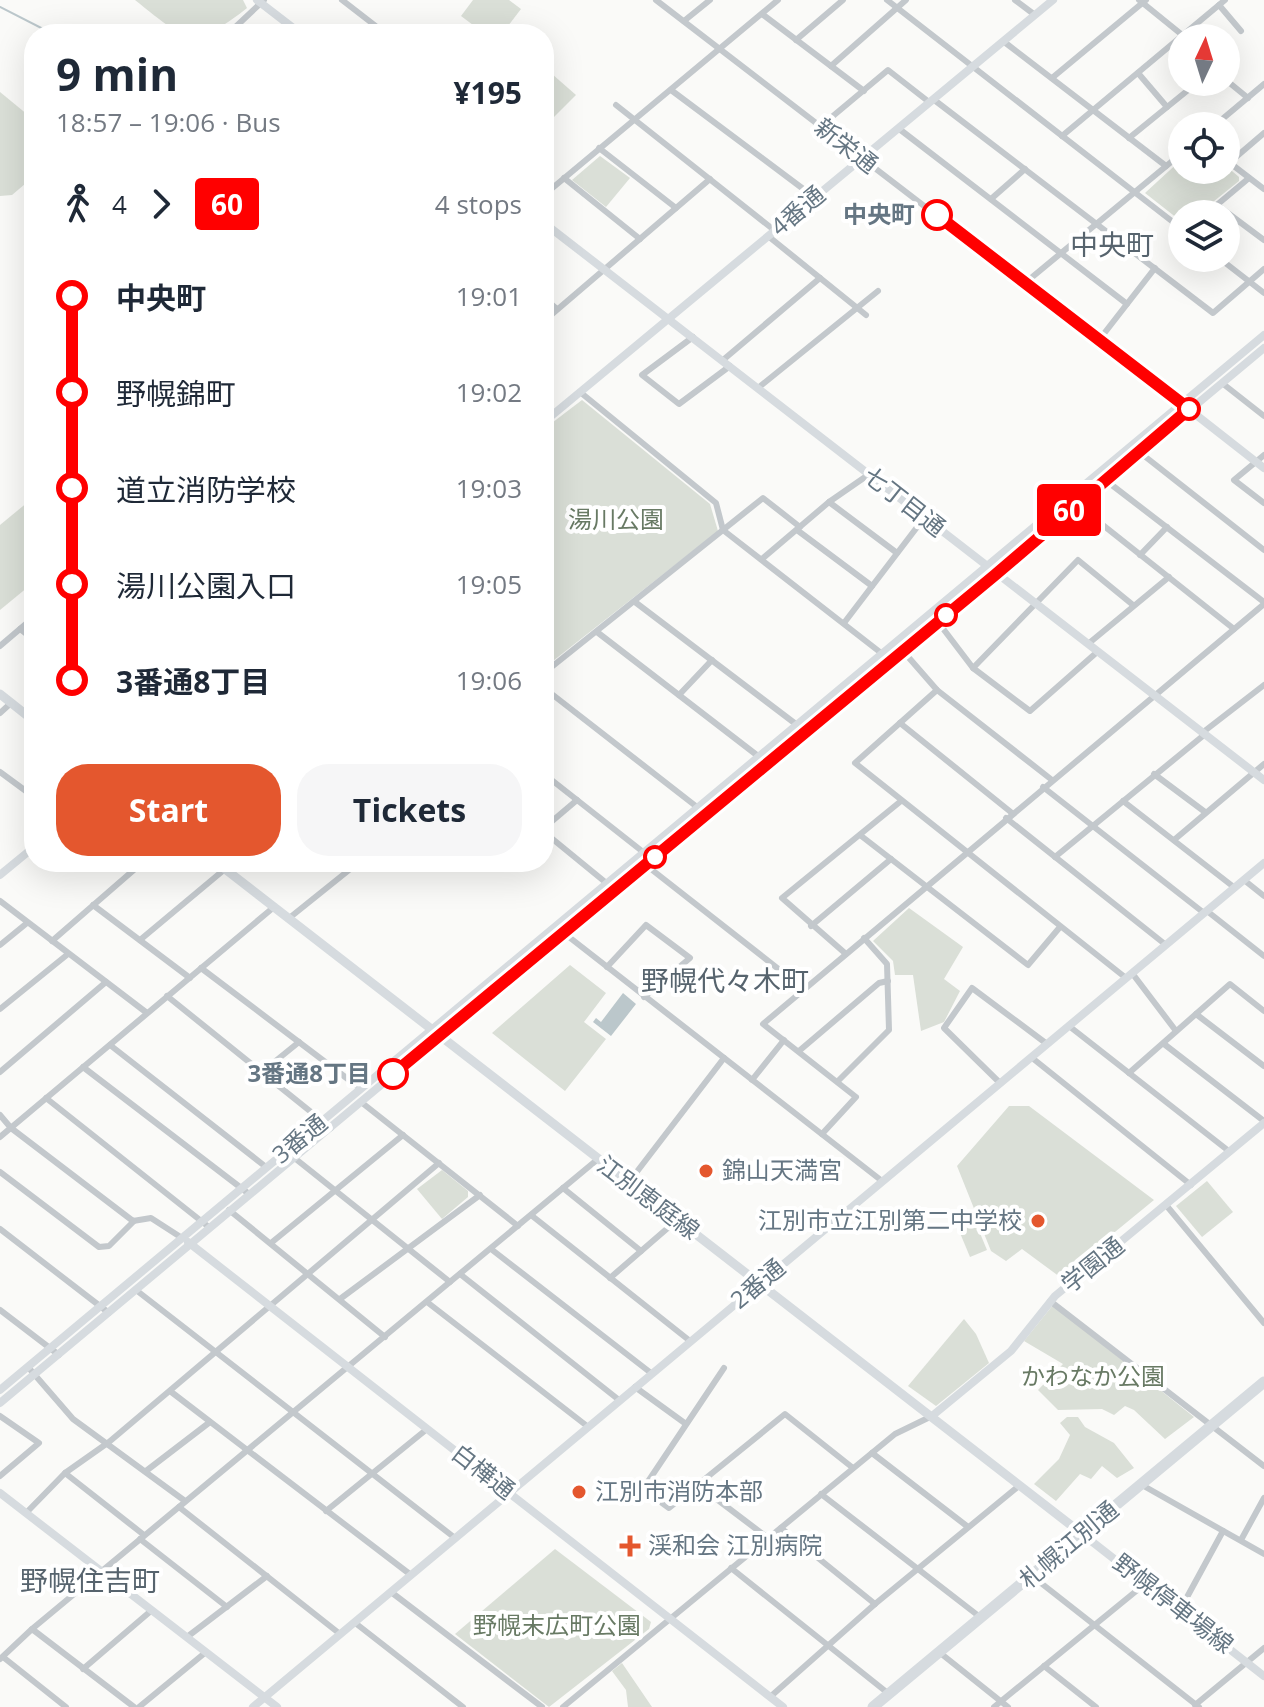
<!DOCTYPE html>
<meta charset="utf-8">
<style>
:root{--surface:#fff;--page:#f6f6f7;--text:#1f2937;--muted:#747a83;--accent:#e4572e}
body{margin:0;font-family:"Open Sans","Noto Sans JP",sans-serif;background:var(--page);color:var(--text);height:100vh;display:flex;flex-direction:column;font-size:30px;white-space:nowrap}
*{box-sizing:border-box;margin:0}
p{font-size:26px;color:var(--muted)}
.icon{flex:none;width:44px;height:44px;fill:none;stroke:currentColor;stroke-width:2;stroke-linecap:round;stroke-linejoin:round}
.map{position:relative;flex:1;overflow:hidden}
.drawer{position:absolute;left:24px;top:24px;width:530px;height:848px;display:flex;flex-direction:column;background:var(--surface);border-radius:32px;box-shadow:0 8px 32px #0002}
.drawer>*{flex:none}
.badge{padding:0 16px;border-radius:6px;font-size:28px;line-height:52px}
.needle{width:52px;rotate:4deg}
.controls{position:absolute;left:1168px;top:24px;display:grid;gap:16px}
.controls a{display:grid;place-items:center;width:72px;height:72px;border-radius:50%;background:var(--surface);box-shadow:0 8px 32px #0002;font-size:40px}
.map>.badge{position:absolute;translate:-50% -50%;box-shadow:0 0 0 4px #fff}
.legs{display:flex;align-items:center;gap:12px;height:88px;padding:0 32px;font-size:26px}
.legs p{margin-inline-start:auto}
.headline{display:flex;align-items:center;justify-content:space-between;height:136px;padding:0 32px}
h1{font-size:44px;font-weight:700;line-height:60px}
.cta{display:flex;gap:16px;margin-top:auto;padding:16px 32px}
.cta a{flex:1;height:92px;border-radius:32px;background:var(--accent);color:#fff;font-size:32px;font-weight:700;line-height:92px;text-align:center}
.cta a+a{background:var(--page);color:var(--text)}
ul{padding:0 32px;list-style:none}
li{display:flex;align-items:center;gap:28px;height:96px;font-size:30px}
li i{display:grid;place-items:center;width:12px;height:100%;margin:0 10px;background:currentColor}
li i::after{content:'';width:20px;height:20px;margin:-10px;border:6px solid;border-radius:50%;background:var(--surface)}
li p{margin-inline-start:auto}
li:first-child i{background:linear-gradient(#0000 50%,currentColor 0)}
li:last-child i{background:linear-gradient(currentColor 50%,#0000 0)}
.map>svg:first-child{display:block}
.green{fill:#dadfd7}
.water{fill:#bbc7cb}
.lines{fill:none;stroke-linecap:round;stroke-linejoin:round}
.stream{stroke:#bbc7cb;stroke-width:2}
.street{stroke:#c3c8cc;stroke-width:6}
.secondary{stroke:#d6dbdf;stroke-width:8}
.primary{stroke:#d6dbdf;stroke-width:9}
.highway{stroke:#d6dbdf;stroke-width:11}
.line-1-casing{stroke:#fff;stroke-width:18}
.line-1{stroke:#f00;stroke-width:12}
.stop-1-dot{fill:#fff;stroke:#f00;stroke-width:4}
.poi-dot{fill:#e4572e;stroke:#fff;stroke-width:3}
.labels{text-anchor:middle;stroke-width:8;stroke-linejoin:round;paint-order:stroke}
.street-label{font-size:24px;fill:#657683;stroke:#fff}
.stop-label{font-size:24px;font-weight:bold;fill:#657683;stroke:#fff;text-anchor:end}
.park-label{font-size:24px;fill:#687a64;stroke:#fff}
.poi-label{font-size:24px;fill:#657683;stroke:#fff;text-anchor:start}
.quarter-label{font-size:28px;fill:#57646e;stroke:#fff}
</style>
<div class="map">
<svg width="1264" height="1707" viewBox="0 0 1264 1707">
<rect width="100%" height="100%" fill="#fafaf8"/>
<!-- green -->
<g class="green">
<path d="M135 0H243L247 8C193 51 185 40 135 0Z"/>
<path d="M473 0H509L521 9 502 34H485L461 16Z"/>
<path d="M544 67 576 95 544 127Z"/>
<path d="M0 92 34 120 32 178 12 195 0 196Z"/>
<path d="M600 156 630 178 606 207 572 180Z"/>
<path d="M1182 159V170H1226V166L1239 177V181L1198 214H1182V222L1145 193Z"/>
<path d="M582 400 710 504 718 531 544 668V429Z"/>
<path d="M34 497V582L0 610V525Z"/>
<path d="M909 908 963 947 944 979 960 991 944 1022 921 1031 913 975H895L893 961 873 941Z"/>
<path d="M570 965 606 993 584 1022 606 1039 565 1091 492 1033Z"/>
<path d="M1009 1106H1029L1154 1200 1060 1277 1022 1249 1006 1261 991 1251 957 1166Z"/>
<path d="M442 1170 468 1191V1197L442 1219 417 1189Z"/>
<path d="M1207 1181 1233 1212 1202 1237 1176 1206Z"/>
<path d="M972 1214 987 1250 970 1257 955 1221Z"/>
<path d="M1053 1305 1194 1417 1165 1439 1134 1410 1125 1406 1114 1415 1102 1409 1058 1410 1038 1390 1063 1364 1024 1341Z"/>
<path d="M964 1319 976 1334 989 1363 936 1406 908 1386Z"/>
<path d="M1067 1417H1078L1085 1427 1114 1443 1134 1468 1117 1478 1102 1466 1091 1479 1080 1474 1056 1501 1034 1484 1059 1459 1070 1435 1060 1423Z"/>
<path d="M555 1549 651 1622 649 1629 549 1707 455 1634Z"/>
<path d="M622 1663 652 1707H628L626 1690 612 1671Z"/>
</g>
<!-- water -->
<path class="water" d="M623 993 636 1004 611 1036 593 1022 596 1018 601 1022Z"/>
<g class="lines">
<!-- stream -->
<path class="stream" d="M0 7 53 34"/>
<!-- street -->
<g class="street">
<path d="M342 0 386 34"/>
<path d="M656 0 1182 404"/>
<path d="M887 0 1182 229"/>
<path d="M1015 0 1035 15"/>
<path d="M1139 0 1186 38"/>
<path d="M1219 5 1241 31"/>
<path d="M762 14 864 91"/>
<path d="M684 21 710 0"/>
<path d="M228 34 264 0"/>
<path d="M796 40 843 0"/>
<path d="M1003 41 1166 166"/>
<path d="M831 66 906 0"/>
<path d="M1138 73 1167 107"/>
<path d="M1052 78 1146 0"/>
<path d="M1226 80 1248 98"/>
<path d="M671 90 814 197"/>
<path d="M933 99 1213 313 1264 269"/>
<path d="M616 105 774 230"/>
<path d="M821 126 888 70 929 102"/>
<path d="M1214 126 1264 84"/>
<path d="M898 128 1127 304"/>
<path d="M1062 136 1225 0"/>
<path d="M1129 138 1198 82"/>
<path d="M599 148 676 208"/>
<path d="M1226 160 1264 189"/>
<path d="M1229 163 1264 133"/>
<path d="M564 178 640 239"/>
<path d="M544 195 778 0"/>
<path d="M991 199 1025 169"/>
<path d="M1217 205 1264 240"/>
<path d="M1206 214 1249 178"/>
<path d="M768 236 866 315"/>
<path d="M1219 258 1264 293"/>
<path d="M1025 283 1182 153"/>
<path d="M544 298 557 309"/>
<path d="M544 321 710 179"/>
<path d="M693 337 642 375 679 404 730 366"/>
<path d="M1099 340 1155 268"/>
<path d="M723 360 820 278"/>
<path d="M1222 383 1264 416"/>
<path d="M758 388 878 291"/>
<path d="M580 392 716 503 723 530 885 656"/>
<path d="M1138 451 1264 550"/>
<path d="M1264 455 1234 480 1264 503"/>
<path d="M1104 479 1264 602"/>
<path d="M1070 499 1234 629"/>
<path d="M829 502 897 553"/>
<path d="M797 530 872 586"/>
<path d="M1140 555 1167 527"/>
<path d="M762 559 829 502 868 475"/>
<path d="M635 602 805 731"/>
<path d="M938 622 973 668 1030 711 1096 653"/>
<path d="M844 623 924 518"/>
<path d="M20 629 34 640"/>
<path d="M597 632 758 756"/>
<path d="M1088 644 1169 577"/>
<path d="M0 646 34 617"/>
<path d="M903 651 937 690 1052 780"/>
<path d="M973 668 1078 560 1133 605"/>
<path d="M544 673 763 498 800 527"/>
<path d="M544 688 697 807"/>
<path d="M937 690 855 763 1126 978"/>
<path d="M679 695 712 660"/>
<path d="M0 713 11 703"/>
<path d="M900 723 1012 813"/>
<path d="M1202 733 1264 685"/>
<path d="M0 772 34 797"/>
<path d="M544 774 652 859"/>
<path d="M1154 774 1205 812"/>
<path d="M1043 787 1204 913"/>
<path d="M1123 801 1235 888"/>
<path d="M1006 818 1166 945"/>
<path d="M544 828 577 800"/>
<path d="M544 832 610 886"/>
<path d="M860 835 1028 965 1060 927"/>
<path d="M1174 840 1264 764"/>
<path d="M1055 857 1204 735"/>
<path d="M642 862 804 989"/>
<path d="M499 866 504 862"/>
<path d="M1244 880 1264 896"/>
<path d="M0 901 147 1013"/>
<path d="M93 905 190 978"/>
<path d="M1207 911 1264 956"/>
<path d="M288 919 359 862"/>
<path d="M811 926 891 859"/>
<path d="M560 930 882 1181"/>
<path d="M140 940 225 869"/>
<path d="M52 941 143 862"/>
<path d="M0 945 27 923"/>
<path d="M846 954 782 898 901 801"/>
<path d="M607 967 646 925 690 958 644 997"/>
<path d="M201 968 361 1089"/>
<path d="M1132 973 1176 1031"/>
<path d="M167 996 331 1128"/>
<path d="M0 1009 68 954"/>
<path d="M1196 1014 1264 1066"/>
<path d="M1069 1026 1230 1152"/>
<path d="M1164 1044 1264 1121"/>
<path d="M110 1045 266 1167"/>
<path d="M799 1051 879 983 888 981"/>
<path d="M1031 1057 1191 1185"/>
<path d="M83 1067 249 1194"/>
<path d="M0 1072 106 982"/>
<path d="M262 1072 299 1042"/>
<path d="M1129 1073 1230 984 1264 1011"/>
<path d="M752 1080 784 1040"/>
<path d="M838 1081 889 1030 887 964 864 938"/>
<path d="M1000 1083 944 1028 972 988 1047 1044"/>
<path d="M46 1098 210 1228"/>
<path d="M361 1102 518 1226"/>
<path d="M0 1115 11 1128 133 1221 151 1218 182 1238"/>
<path d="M822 1134 856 1097 763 1024 1264 604"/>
<path d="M0 1137 274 907"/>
<path d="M292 1156 450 1282"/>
<path d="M0 1172 99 1247 109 1246 134 1221"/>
<path d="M629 1182 724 1058"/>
<path d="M563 1188 641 1251"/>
<path d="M1166 1205 1264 1323"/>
<path d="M229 1210 385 1337"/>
<path d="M531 1215 690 1341"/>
<path d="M0 1229 109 1313"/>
<path d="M271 1243 403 1135"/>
<path d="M491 1249 651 1373"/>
<path d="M460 1274 619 1400"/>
<path d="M610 1278 677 1220"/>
<path d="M136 1290 455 1538"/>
<path d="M340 1299 480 1195"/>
<path d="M1050 1301 1264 1466"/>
<path d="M427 1302 587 1426"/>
<path d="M0 1310 59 1355"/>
<path d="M28 1367 73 1419 185 1501"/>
<path d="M724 1368 643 1489 669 1508 785 1414 853 1468"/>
<path d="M635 1387 686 1424"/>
<path d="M170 1391 411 1575"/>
<path d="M0 1416 39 1443 0 1476"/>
<path d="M872 1453 968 1527"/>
<path d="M146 1471 210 1422"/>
<path d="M65 1473 144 1535"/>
<path d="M698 1485 768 1538"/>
<path d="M1142 1485 1264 1554"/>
<path d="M821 1494 980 1617"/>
<path d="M179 1507 340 1634"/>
<path d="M326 1511 427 1429"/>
<path d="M26 1513 65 1473 109 1442 439 1163"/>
<path d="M781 1528 875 1604"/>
<path d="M140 1539 227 1607"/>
<path d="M1241 1540 1264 1498"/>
<path d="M731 1568 889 1694"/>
<path d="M1032 1576 1199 1707"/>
<path d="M391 1592 542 1707"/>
<path d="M1180 1610 1223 1531"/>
<path d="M354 1622 463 1707"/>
<path d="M32 1629 598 1159"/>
<path d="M187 1637 267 1576"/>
<path d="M939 1652 1008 1707"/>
<path d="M3 1657 66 1707"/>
<path d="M0 1659 32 1629 134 1707"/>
<path d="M1044 1666 1096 1707"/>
<path d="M83 1669 152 1610"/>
<path d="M770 1697 875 1604 1020 1485"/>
<path d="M1195 1705 1264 1648"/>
<path d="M139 1707 206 1652"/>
<path d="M563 1707 895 1434 932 1416"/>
<path d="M994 1707 1146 1583"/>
</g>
<!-- secondary -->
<g class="secondary">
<path d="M257 0 301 34"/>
<path d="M544 223 1264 780"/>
<path d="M1186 407 1264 468"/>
<path d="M544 422 1053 0"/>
<path d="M0 875 34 847"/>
<path d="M188 1242 783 1707"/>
<path d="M0 1390 1264 335"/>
<path d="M0 1403 1264 348"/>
<path d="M932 1416 1011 1351 1055 1296 1264 1123"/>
<path d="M0 1493 277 1707"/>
<path d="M1081 1533 1264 1676"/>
<path d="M253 1707 1264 863"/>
</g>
<!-- primary -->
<g class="primary">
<path d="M0 694 34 721"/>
<path d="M216 862 1081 1533"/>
</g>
<!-- highway -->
<path class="highway" d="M873 1707 1264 1382"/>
</g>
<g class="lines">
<!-- line-1 casing -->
<g class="line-1-casing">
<path id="line-1" d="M393 1074 995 575 1189 409 937 215"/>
</g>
<!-- line-1 -->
<use href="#line-1" class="line-1"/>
</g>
<!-- markers -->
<g class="stop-1-dot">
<circle cx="937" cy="215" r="14"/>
<circle cx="1189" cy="409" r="10"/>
<circle cx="946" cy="615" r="10"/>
<circle cx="655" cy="857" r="10"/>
<circle cx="393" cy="1074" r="14"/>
</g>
<g class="poi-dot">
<circle cx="706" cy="1171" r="8"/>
<circle cx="1038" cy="1221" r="8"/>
<circle cx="579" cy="1492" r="8"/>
<path d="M626 1534h8v8h8v8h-8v8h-8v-8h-8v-8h8z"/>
</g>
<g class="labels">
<!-- street labels -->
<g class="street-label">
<text transform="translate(846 146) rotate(38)" y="8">新栄通</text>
<text transform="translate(798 211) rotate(-40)" y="8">4番通</text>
<text transform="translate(904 502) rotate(38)" y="8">七丁目通</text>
<text transform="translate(300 1139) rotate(-39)" y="8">3番通</text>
<text transform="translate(648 1198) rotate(37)" y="8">江別恵庭線</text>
<text transform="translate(1093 1265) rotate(-39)" y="8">学園通</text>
<text transform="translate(758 1284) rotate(-40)" y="8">2番通</text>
<text transform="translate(483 1472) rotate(38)" y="8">白樺通</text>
<text transform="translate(1069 1545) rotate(-40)" y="8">札幌江別通</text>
<text transform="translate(1173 1604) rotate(38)" y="8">野幌停車場線</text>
</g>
<!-- stop labels -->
<g class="stop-label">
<text x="915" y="223">中央町</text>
<text x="371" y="1082">3番通8丁目</text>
</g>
<!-- park labels -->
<g class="park-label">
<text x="616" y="528">湯川公園</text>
<text x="1093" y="1385">かわなか公園</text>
<text x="557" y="1634">野幌末広町公園</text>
</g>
<!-- poi labels -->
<g class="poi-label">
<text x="722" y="1179">錦山天満宮</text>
<text x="1022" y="1229" text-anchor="end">江別市立江別第二中学校</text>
<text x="595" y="1500">江別市消防本部</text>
<text x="648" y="1554">渓和会 江別病院</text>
</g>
<!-- quarter labels -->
<g class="quarter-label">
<text x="1112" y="255">中央町</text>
<text x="725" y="991">野幌代々木町</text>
<text x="90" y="1591">野幌住吉町</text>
</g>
</g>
</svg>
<div class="controls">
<a><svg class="needle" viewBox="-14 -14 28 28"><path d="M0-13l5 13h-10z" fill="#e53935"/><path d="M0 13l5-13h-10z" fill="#747a83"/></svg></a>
<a><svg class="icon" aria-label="locate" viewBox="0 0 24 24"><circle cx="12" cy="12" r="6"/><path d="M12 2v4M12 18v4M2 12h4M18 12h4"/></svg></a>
<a><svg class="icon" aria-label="layers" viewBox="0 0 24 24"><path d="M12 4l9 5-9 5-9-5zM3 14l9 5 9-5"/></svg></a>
</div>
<b class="badge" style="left:1069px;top:510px;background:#f00;color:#fff">60</b>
<section class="drawer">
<div class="headline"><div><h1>9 min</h1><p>18:57 – 19:06 · Bus</p></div><b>¥195</b></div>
<div class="legs"><svg class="icon" aria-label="walk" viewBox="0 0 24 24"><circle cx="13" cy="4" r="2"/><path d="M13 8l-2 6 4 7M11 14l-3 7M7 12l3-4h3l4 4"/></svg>4<svg class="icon" aria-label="forward" viewBox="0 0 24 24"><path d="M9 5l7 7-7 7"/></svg><b class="badge" style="background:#f00;color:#fff">60</b><p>4 stops</p></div>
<ul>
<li><i style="color:#f00"></i><b>中央町</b><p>19:01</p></li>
<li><i style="color:#f00"></i><span>野幌錦町</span><p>19:02</p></li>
<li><i style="color:#f00"></i><span>道立消防学校</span><p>19:03</p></li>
<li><i style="color:#f00"></i><span>湯川公園入口</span><p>19:05</p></li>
<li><i style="color:#f00"></i><b>3番通8丁目</b><p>19:06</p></li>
</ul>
<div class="cta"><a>Start</a><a>Tickets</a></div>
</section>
</div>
